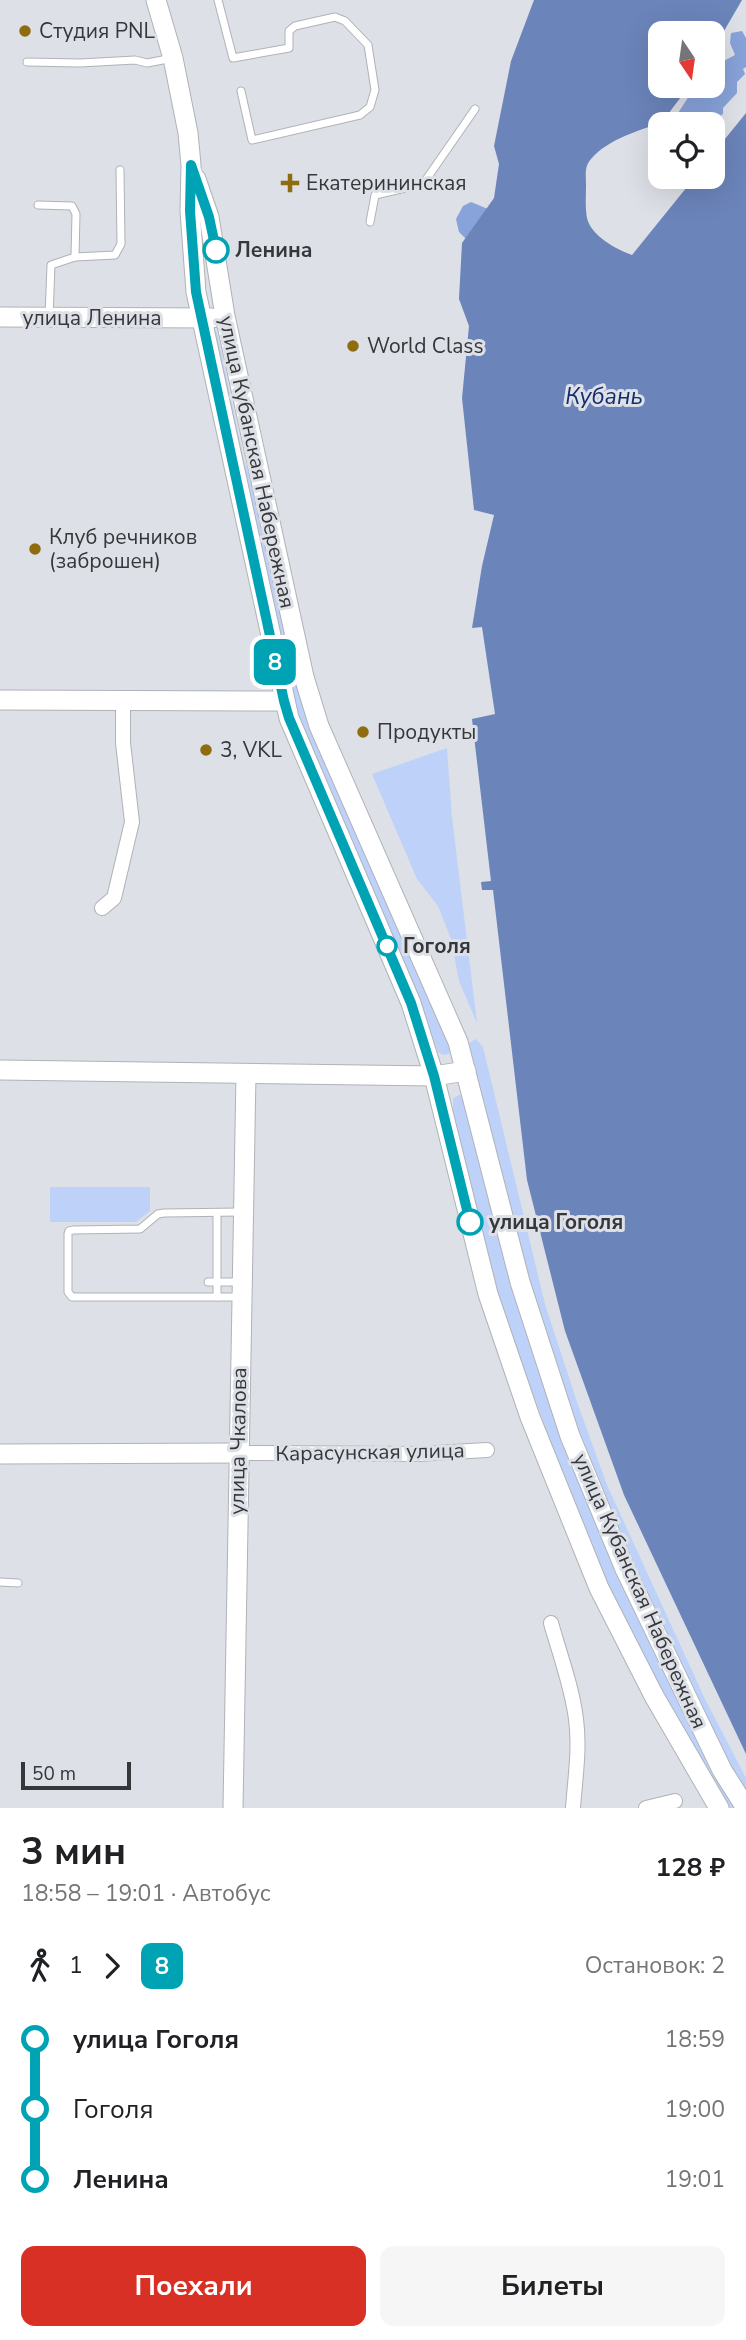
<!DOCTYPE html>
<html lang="ru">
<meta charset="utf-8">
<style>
:root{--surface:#fff;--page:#f6f6f6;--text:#202124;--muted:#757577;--accent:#d93025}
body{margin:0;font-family:"Nunito Sans",sans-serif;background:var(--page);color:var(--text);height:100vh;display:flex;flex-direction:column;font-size:26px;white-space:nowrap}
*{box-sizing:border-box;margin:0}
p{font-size:23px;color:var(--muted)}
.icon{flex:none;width:38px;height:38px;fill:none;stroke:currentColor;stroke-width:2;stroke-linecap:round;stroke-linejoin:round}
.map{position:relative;height:1808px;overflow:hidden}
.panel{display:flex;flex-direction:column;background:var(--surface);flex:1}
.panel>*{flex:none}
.badge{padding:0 14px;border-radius:10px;font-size:24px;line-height:46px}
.needle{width:46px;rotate:167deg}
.buttons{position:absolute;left:648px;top:21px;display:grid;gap:14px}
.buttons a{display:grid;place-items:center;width:77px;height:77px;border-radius:14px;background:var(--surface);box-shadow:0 7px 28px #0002;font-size:35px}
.scale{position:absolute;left:21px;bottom:18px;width:110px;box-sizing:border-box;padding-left:7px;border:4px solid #36373a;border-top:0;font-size:19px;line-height:24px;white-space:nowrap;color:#36373a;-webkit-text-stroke:5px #dde0e6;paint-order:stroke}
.map>.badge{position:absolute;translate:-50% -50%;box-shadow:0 0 0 4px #fff}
.legs{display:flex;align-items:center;gap:10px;height:77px;padding:0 21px;font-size:23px}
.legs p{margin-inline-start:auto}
.head{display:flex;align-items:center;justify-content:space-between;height:119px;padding:0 21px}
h1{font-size:38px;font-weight:700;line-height:52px}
.button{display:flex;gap:14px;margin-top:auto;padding:14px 21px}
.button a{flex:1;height:80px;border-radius:14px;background:var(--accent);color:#fff;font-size:28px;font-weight:700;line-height:80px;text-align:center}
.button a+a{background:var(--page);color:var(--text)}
ul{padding:0 21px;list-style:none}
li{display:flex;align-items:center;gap:24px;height:70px;font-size:26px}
li i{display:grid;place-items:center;width:10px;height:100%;margin:0 9px;background:currentColor}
li i::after{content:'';width:18px;height:18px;margin:-9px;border:5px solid;border-radius:50%;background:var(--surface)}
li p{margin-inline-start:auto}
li:first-child i{background:linear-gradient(#0000 50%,currentColor 0)}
li:last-child i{background:linear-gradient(currentColor 50%,#0000 0)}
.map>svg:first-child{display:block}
.green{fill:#bed2f9}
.forest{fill:#88a3da}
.water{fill:#6b84ba}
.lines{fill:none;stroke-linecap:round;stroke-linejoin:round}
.lane-casing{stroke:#afb2b7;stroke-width:9}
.street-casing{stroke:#afb2b7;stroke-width:16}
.secondary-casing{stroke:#afb2b7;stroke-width:21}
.lane{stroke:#fff;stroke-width:7}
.street{stroke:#fff;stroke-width:14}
.secondary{stroke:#fff;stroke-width:19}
.line-1-casing{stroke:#fff;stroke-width:16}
.line-1{stroke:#00a3b4;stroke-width:10}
.poi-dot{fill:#8f6c10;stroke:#dde0e6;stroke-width:2.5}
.stop-1-dot{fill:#fff;stroke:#00a3b4;stroke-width:3.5}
.labels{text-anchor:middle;stroke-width:6;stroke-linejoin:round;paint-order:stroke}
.poi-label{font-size:21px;fill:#36373a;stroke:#dde0e6;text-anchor:start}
.stop-label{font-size:21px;font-weight:bold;fill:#36373a;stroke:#dde0e6;text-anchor:start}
.street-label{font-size:21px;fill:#36373a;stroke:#dde0e6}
.water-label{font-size:23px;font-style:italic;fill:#142d6e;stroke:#dde0e6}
</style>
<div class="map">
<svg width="746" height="1808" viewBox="0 0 746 1808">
<rect width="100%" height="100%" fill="#dde0e6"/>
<!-- green -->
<g class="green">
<path d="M214 329 217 333 244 461 256 491 300 687 451 1050 449 1054 443 1055 438 1052 417 996 300 722 282 650Z"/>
<path d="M447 748 452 817 477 1023 459 981 451 939 438 906 417 879 372 774Z"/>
<path d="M476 1039 483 1047 545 1304 577 1402 607 1485 705 1699 746 1778V1794L732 1772 624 1546 578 1434 530 1285 469 1043Z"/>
<path d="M459 1095H464L541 1370 739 1808H729L708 1776 630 1633 590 1546 496 1295 453 1110V1098Z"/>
<path d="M50 1187H150V1211L136 1222H50Z"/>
</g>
<!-- forest -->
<g class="forest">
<path d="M742 31 746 38V67L743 69 745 74 737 82V93L723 108V114L717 118 711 113 702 114 700 118 704 124H671L689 96 692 86H712V67L735 55 730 43 731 33Z"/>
<path d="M471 202 488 209 468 241 459 232 456 219 463 206Z"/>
</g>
<!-- water -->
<path class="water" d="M534 0H742L724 31 712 45V33H660V86H688C681 99 670 109 664 122 640 130 608 139 591 159 584 167 586 175 586 185 586 195 585 207 587 218 591 236 616 249 632 255L695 177H712V155L746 113V1754L624 1495 565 1331 527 1180 493 890H482L481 882 491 881 472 719 495 714 482 627 472 628 482 566 494 515 474 510 462 398 469 326 459 299 462 243 494 198 499 164 494 146 511 61Z"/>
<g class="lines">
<!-- lane casing -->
<g class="lane-casing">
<g id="lane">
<path d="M218 0 233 58 289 48V31L295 26 335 17 345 21 368 45 375 90 370 107 360 115 252 140 241 91"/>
<path d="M27 62 80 63 135 60 147 63 173 58"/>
<path d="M38 205 72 206 76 214 75 257"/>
<path d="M370 222 375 195 423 184 475 109"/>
<path d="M49 317 51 265 75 257 115 255 121 244 120 170"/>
<path d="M217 1213V1297"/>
<path d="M208 1282H241"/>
<path d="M241 1297H72L68 1292V1234L69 1231 73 1230 140 1229 158 1214 164 1213 241 1212"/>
<path d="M0 1582 18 1583"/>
</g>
</g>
<!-- street casing -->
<g class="street-casing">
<g id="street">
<path d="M102 908 114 898 132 822 123 743V700"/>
<path d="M238 1453 418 1454 487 1450"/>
<path d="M551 1623C560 1655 572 1687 576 1719 580 1749 575 1779 573 1808"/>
<path d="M646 1808 675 1801"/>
</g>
</g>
<!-- secondary casing -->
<g class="secondary-casing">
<g id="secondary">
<path d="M156 0 173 58 188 133 191 165 190 211 196 292 289 718 411 1003 434 1076 488 1294 530 1417 599 1588 654 1696 719 1808"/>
<path d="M196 179 209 217 225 316 304 677 319 726 458 1042 520 1282 570 1436 625 1569 722 1770 746 1808"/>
<path d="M0 317 212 318"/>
<path d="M0 700 284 701"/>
<path d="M0 1070 434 1076 466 1071"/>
<path d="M0 1454 238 1453"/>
<path d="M233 1808 246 1074"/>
</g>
</g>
<!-- lane -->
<use href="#lane" class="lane"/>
<!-- street -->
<use href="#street" class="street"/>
<!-- secondary -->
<use href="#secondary" class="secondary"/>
</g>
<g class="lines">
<!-- line-1 casing -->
<g class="line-1-casing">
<path id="line-1" d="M216 250 209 217 191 165 190 211 196 292 284 701 289 718 411 1003 434 1076 470 1222"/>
</g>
<!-- line-1 -->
<use href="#line-1" class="line-1"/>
</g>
<!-- markers -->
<g class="poi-dot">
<circle cx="25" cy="31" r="7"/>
<path d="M286.5 172.5h7v7h7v7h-7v7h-7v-7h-7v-7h7z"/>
<circle cx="353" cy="346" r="7"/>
<circle cx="35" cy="549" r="7"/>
<circle cx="363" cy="732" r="7"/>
<circle cx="206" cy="750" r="7"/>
</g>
<g class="stop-1-dot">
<circle cx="216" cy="250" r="12"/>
<circle cx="387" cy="946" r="9"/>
<circle cx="470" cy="1222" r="12"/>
</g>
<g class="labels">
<!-- poi labels -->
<g class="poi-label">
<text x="39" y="38">Студия PNL</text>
<text x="306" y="190">Екатерининская</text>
<text x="367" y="353">World Class</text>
<text x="49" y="544">Клуб речников<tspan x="49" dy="24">(заброшен)</tspan></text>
<text x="377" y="739">Продукты</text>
<text x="220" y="757">3, VKL</text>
</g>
<!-- stop labels -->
<g class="stop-label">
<text x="235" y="257">Ленина</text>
<text x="403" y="953">Гоголя</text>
<text x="489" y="1229">улица Гоголя</text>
</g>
<!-- street labels -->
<g class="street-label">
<text x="92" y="325">улица Ленина</text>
<text transform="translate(257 462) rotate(78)" y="7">улица Кубанская Набережная</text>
<text transform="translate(238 1441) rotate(-89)" y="7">улица Чкалова</text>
<text transform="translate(370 1452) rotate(-1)" y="7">Карасунская улица</text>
<text transform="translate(640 1591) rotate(66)" y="7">улица Кубанская Набережная</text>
</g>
<!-- water labels -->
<g class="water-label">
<text x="604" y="404">Кубань</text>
</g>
</g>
</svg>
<div class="buttons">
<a><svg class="needle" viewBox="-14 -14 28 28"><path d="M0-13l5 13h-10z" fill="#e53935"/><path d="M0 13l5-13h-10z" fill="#757577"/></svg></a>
<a><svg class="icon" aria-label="locate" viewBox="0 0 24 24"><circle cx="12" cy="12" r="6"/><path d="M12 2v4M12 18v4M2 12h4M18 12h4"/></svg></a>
</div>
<div class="scale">50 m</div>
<b class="badge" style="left:275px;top:662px;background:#00a3b4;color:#fff">8</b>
</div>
<section class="panel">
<div class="head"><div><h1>3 мин</h1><p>18:58 – 19:01 · Автобус</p></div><b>128 ₽</b></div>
<div class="legs"><svg class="icon" aria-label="walk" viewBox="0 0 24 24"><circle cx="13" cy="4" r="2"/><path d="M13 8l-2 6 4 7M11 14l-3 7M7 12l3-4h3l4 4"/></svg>1<svg class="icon" aria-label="forward" viewBox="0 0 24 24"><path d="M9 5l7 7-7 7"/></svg><b class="badge" style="background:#00a3b4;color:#fff">8</b><p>Остановок: 2</p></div>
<ul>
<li><i style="color:#00a3b4"></i><b>улица Гоголя</b><p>18:59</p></li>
<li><i style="color:#00a3b4"></i><span>Гоголя</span><p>19:00</p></li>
<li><i style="color:#00a3b4"></i><b>Ленина</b><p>19:01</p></li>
</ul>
<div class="button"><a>Поехали</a><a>Билеты</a></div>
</section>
